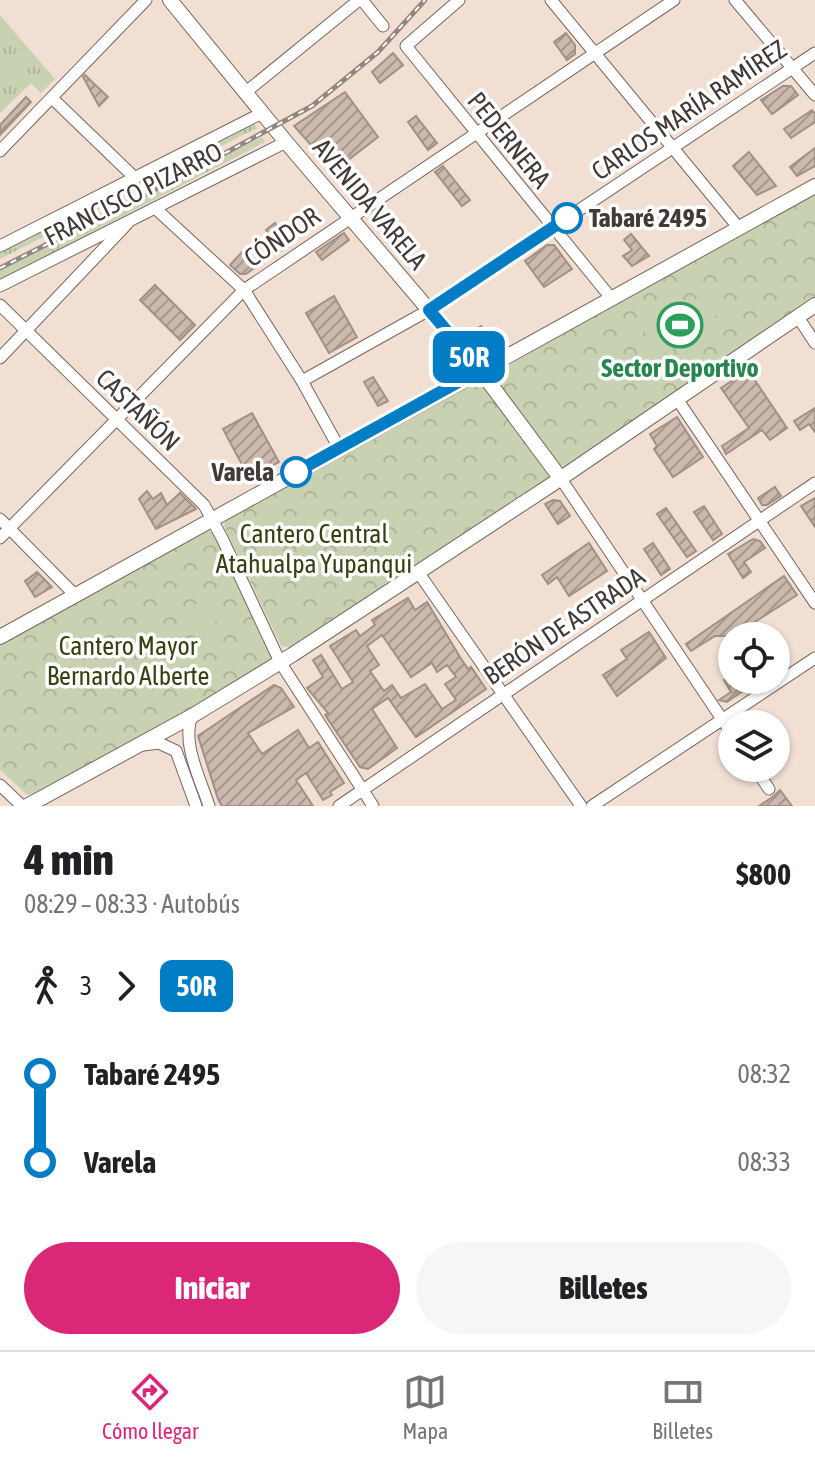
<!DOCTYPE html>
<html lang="es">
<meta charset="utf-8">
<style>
:root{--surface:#fff;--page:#f6f6f6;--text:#202124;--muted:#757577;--line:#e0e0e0;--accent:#db2777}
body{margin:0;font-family:"Asap Condensed",sans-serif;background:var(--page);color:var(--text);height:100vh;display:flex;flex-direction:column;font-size:30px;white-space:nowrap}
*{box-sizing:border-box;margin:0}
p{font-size:26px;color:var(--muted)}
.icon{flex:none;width:44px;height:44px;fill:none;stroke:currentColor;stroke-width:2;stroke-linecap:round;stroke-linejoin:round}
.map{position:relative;height:806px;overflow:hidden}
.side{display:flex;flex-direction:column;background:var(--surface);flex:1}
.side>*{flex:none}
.badge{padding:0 16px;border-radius:12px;font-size:28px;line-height:52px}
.controls{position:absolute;left:718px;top:622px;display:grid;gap:16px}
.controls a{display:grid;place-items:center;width:72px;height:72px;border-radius:50%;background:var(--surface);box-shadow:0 2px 6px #0004;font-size:40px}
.map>.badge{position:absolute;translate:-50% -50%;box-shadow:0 0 0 4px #fff}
.legs{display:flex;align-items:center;gap:12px;height:88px;padding:0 24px;font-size:26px}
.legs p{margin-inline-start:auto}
.headline{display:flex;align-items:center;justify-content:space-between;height:136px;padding:0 24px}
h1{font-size:44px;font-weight:800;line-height:60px}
.action{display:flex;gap:16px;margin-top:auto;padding:16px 24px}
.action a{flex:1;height:92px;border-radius:48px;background:var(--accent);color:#fff;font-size:32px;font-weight:800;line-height:92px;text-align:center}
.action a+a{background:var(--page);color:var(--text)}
ul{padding:0 24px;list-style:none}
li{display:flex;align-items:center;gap:28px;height:88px;font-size:30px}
li i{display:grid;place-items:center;width:12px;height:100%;margin:0 10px;background:currentColor}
li i::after{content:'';width:20px;height:20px;margin:-10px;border:6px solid;border-radius:50%;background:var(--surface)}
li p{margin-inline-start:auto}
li:first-child i{background:linear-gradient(#0000 50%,currentColor 0)}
li:last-child i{background:linear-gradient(currentColor 50%,#0000 0)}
.dock{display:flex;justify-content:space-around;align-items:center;height:112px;border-top:2px solid var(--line);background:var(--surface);font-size:22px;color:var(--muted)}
.dock a{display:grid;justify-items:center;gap:4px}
.dock .active{color:var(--accent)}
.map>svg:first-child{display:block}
.grass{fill:url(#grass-tufts)}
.park{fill:url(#park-crowns)}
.pitch{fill:#c8d2b3}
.building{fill:url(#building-hatch);stroke:#a19086;stroke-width:2;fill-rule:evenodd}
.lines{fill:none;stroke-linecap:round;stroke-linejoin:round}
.minor-casing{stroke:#77675d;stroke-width:13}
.major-casing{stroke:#77675d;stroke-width:16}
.minor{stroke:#fff;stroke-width:11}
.major{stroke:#fff;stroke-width:14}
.rail-casing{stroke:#93867f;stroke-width:5}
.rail{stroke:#fff;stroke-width:2;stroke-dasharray:6;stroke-linecap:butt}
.line-1-casing{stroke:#fff;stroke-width:18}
.line-1{stroke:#007dc5;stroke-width:12}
.stop-1-dot{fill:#fff;stroke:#007dc5;stroke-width:4}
.labels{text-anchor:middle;stroke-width:7;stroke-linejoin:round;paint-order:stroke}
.street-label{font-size:26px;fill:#423a36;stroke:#fff}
.stop-label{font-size:26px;font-weight:bold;fill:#423a36;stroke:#fff;text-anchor:start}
.leisure-label{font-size:26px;font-weight:bold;fill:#27864d;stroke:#fff}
.park-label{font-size:26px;fill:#354110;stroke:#fff}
</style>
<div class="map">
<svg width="815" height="806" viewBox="0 0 815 806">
<defs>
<pattern id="grass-tufts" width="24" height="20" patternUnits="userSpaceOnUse" patternTransform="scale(2)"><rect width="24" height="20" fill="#c8d2b3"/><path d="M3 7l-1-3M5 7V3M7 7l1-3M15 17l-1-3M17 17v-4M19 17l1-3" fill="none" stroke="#adb59b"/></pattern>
<pattern id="park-crowns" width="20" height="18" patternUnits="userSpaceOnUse" patternTransform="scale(2)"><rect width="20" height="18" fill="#c8d2b3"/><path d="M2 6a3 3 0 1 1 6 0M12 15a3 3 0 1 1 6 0" fill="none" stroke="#adb59b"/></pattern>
<pattern id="building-hatch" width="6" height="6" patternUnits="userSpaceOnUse" patternTransform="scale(2)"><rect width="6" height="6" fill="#cbb9ae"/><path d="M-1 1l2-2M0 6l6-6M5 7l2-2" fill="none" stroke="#a6978e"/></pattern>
</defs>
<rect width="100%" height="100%" fill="#f2dfd4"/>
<!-- grass -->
<g class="grass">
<path d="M0 15 55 79 41 93 31 83 0 113Z"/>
<path d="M254 123 257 128 0 259V251Z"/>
<path d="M262 137 265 142 0 280V270Z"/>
</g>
<!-- park -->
<g class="park">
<path d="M815 193V299L569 467 557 465 494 377 495 373 546 344 566 330Z"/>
<path d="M475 381 484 385 549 475 548 478 289 647 281 646 224 526 225 520Z"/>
<path d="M205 530 215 533 272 654 270 661 155 737 140 738 32 795 26 794 0 770V644Z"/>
</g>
<!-- pitch -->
<g class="pitch">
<path d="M711 291 728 301 700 335 658 356 643 329Z"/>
<circle cx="203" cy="616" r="14"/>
</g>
<!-- building -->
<g class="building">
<path d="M566 33 575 45V54L567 60 554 42Z"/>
<path d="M393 53 403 65 380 83 372 72Z"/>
<path d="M85 75 108 97 99 106 83 77Z"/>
<path d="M783 86H791L798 95 772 114 761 100Z"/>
<path d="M345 92 378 137 334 171 294 126Z"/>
<path d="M26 97 31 102 0 135V125Z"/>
<path d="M812 110 815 114V122L791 138 784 129Z"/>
<path d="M416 116 437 143 428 150 408 122Z"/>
<path d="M815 148V166L797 176 790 167Z"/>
<path d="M749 152 776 186 757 195 733 166Z"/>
<path d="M443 166 470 200 462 206 435 172Z"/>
<path d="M382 207 391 220 379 229 372 220V214Z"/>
<path d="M275 223 290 245 281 251 266 230Z"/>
<path d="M344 233 349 240 322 260 316 252Z"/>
<path d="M631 234 649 256 632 266 623 256 632 250 624 240Z"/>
<path d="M547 245H554L572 269 544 287 525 261Z"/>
<path d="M242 252 254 268 246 274H240L230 265Z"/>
<path d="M155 285 195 325 180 340 140 300Z"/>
<path d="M334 296 357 337 329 353 306 313Z"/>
<path d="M481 326 493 343 485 348 476 346 467 334Z"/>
<path d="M748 370 787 428 770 440 762 430 726 454 722 446 749 428 721 388Z"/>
<path d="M373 377 388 401 378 406 364 382Z"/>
<path d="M815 408V432L809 424 800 430 794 421Z"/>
<path d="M252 413 279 462 249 478 223 429Z"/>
<path d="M677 417 703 457 673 477 654 449 657 446 650 434Z"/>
<path d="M775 487 781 496 767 505H762L758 498Z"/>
<path d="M147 491 153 499 161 493 167 505 180 493 196 509 156 529 139 499Z"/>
<path d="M815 498V527L801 506Z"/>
<path d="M553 500 560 501 570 516 558 524 545 504Z"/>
<path d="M704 506 722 534 713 540 694 512Z"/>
<path d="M666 508 696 551 687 557 657 514Z"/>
<path d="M753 539 760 541 765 548 744 562 751 572 743 578 728 554Z"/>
<path d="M589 543 607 571 569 596 557 577 548 584 542 575Z"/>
<path d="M653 543 670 569 661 575 644 549Z"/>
<path d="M37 572 52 587 35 597 25 581Z"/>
<path d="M784 576 797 595 750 625 757 636H715L691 651 686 644Z"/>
<path d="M408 598 415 610 427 602 460 657 468 669 471 667 486 689 416 737 388 698 372 709 397 748 368 769 360 767 325 715 328 713 307 688 323 677 313 660 321 655 342 689 353 682 330 646 356 630 360 636 375 625 372 620ZM382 635 411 677 432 663 437 672 447 665 456 677 445 684 456 700 442 709 425 684 401 698 392 685 384 691 370 671 379 665 367 646Z"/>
<path d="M649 632 666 658 617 696 603 675 627 659 621 650Z"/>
<path d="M732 675V680H736L743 691 727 702 719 700 731 692 724 680Z"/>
<path d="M274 685 281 688 294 707 248 733 262 754 298 730 309 748 318 742 344 783 330 792 332 795 323 800 306 773 296 780 313 806H222L218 799 198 736Z"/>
<path d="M780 790 792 806H759L774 796Z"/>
</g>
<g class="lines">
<!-- minor casing -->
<g class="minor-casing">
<g id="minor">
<path d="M362 0 383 26"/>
<path d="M459 0 406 46 611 298"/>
<path d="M551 0 738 227"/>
<path d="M735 0 815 95"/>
<path d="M246 92 359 0"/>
<path d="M53 99 135 178"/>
<path d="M0 151 146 0"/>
<path d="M155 208 244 290 302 381 339 448"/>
<path d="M0 246 262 113"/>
<path d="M0 286 286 142"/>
<path d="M0 305 204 505 222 538 280 662 373 806"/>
<path d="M798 317 815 343"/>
<path d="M0 358 127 224"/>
<path d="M302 381 429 310 815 53"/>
<path d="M677 399 815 603"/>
<path d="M561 479 732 734"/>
<path d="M0 519 76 596"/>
<path d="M0 538 244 290 674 0"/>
<path d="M418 572 581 806"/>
<path d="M192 716C181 743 201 780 209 806"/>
<path d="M143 745 159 743 176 751 196 806"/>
<path d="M755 768 769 789"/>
<path d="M0 785 22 806"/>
<path d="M339 806 815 483"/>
<path d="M592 806 815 658"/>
</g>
</g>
<!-- major casing -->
<g class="major-casing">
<g id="major">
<path d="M170 0 286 142 480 370 561 479"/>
<path d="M0 637 815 186"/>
<path d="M27 806 192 716 292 655 551 485 815 305"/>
</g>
</g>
<!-- minor -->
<use href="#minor" class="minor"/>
<!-- major -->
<use href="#major" class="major"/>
<!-- rail casing -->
<g class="rail-casing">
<path id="rail" d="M0 268 205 164 312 106 378 52 425 0"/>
</g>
<!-- rail -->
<use href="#rail" class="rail"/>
</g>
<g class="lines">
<!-- line-1 casing -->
<g class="line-1-casing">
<path id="line-1" d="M296 472 480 370 429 310 567 218"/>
</g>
<!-- line-1 -->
<use href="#line-1" class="line-1"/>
</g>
<!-- icons -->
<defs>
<g id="stadium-ring" transform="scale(2.3)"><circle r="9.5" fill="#fff" stroke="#2e9e5b" stroke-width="1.5"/><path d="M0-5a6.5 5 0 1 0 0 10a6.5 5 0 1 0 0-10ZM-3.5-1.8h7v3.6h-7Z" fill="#2e9e5b"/></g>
</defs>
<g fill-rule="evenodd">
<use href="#stadium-ring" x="680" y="325"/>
</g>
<!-- markers -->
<g class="stop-1-dot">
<circle cx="567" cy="218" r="14"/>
<circle cx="296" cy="472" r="14"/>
</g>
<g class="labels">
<!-- street labels -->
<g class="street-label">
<text transform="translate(689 110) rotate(-34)" y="9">CARLOS MARÍA RAMÍREZ</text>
<text transform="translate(509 140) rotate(51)" y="9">PEDERNERA</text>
<text transform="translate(133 194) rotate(-27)" y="9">FRANCISCO PIZARRO</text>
<text transform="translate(370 204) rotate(50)" y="9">AVENIDA VARELA</text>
<text transform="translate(282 237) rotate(-34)" y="9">CÓNDOR</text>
<text transform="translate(138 410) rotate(44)" y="9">CASTAÑÓN</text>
<text transform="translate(564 626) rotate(-34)" y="9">BERÓN DE ASTRADA</text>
</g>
<!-- stop labels -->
<g class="stop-label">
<text x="589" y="227">Tabaré 2495</text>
<text x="274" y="481" text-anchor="end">Varela</text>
</g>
<!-- leisure labels -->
<g class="leisure-label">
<text x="680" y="377">Sector Deportivo</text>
</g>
<!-- park labels -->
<g class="park-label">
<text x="314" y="543">Cantero Central<tspan x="314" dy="30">Atahualpa Yupanqui</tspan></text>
<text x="128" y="655">Cantero Mayor<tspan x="128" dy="30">Bernardo Alberte</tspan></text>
</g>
</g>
</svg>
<div class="controls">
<a><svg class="icon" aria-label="locate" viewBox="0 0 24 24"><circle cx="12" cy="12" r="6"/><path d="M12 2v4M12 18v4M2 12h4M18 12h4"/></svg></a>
<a><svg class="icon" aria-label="layers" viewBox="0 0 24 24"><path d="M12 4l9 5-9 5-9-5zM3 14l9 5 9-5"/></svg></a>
</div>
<b class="badge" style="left:469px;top:357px;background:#007dc5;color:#fff">50R</b>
</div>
<section class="side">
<div class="headline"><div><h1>4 min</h1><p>08:29 – 08:33 · Autobús</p></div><b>$800</b></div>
<div class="legs"><svg class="icon" aria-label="walk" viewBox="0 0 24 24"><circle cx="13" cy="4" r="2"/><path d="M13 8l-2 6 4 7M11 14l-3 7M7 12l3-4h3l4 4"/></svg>3<svg class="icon" aria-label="forward" viewBox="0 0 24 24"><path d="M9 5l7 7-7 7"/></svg><b class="badge" style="background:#007dc5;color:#fff">50R</b></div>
<ul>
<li><i style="color:#007dc5"></i><b>Tabaré 2495</b><p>08:32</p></li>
<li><i style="color:#007dc5"></i><b>Varela</b><p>08:33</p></li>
</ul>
<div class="action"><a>Iniciar</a><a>Billetes</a></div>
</section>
<nav class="dock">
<a class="active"><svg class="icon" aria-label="directions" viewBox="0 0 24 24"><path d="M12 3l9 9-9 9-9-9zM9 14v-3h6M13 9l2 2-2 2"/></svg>Cómo llegar</a>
<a><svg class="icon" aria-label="map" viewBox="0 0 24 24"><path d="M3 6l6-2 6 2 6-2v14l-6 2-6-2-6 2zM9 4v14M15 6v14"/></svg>Mapa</a>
<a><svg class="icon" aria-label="tickets" viewBox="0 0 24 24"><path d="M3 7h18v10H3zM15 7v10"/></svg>Billetes</a>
</nav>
